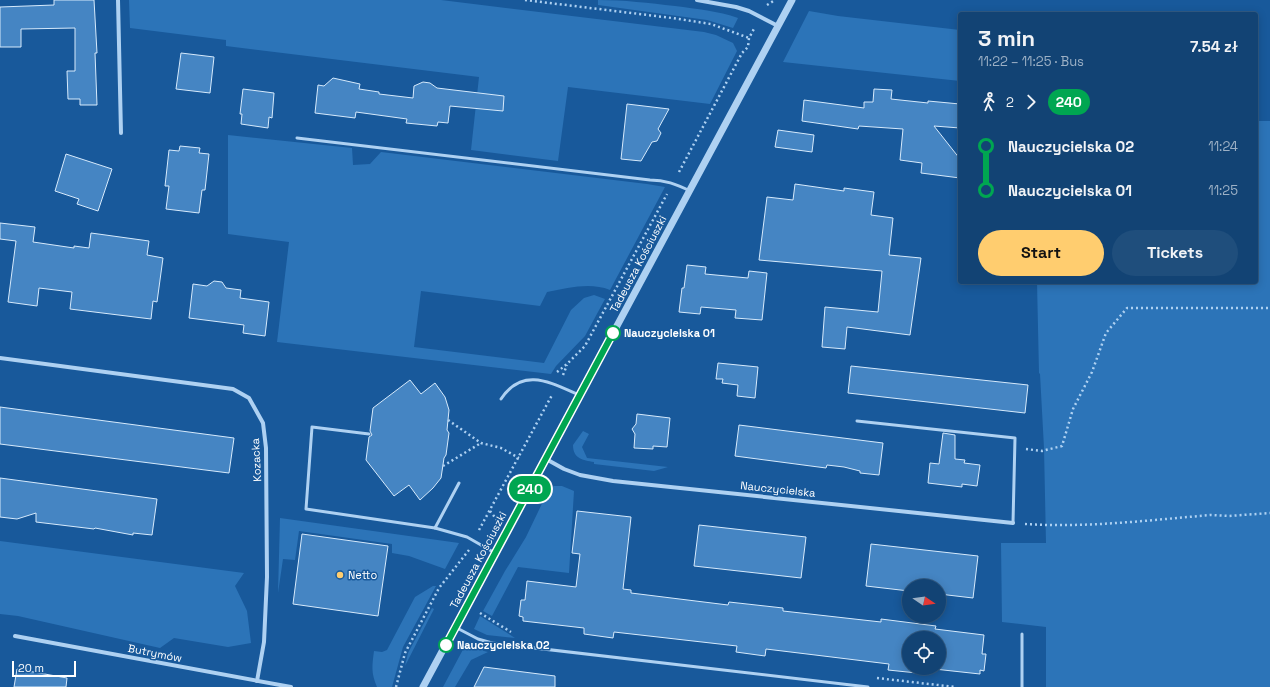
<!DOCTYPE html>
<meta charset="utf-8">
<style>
:root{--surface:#124374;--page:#1f4e7c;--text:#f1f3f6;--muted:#9cb0c5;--line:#315c86;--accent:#ffcd6f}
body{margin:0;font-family:"Space Grotesk",sans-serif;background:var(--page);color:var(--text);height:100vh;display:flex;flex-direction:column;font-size:15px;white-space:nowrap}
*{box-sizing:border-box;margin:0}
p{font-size:13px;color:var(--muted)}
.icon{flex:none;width:22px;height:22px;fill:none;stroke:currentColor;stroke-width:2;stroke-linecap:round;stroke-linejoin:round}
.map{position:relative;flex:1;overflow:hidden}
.sheet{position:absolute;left:958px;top:12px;width:300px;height:272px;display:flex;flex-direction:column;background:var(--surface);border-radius:4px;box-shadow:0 2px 10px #0003,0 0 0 1px var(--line)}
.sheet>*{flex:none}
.badge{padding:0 8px;border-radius:13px;font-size:14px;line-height:26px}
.needle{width:26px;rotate:103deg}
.buttons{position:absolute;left:902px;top:579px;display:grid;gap:8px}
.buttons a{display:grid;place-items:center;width:44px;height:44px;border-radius:50%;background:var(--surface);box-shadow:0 2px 10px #0003,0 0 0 1px var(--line);font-size:20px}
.scale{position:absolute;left:12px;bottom:10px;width:64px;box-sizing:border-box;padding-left:4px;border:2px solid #fff;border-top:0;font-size:11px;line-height:14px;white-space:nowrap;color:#fff;-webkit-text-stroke:3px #18599b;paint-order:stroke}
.map>.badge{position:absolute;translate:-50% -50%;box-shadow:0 0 0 2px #fff}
.legs{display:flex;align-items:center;gap:6px;height:44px;padding:0 20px;font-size:13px}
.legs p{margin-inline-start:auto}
.overview{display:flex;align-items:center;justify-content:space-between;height:68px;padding:0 20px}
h1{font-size:22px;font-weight:600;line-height:30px}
.primary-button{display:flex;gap:8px;margin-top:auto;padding:8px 20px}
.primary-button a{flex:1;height:46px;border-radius:24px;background:var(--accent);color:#111;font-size:16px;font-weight:600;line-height:46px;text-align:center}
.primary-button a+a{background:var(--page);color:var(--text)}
ul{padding:0 20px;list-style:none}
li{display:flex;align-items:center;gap:14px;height:44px;font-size:15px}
li i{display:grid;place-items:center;width:6px;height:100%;margin:0 5px;background:currentColor}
li i::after{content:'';width:10px;height:10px;margin:-5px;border:3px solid;border-radius:50%;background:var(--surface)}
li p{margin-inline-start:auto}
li:first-child i{background:linear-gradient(#0000 50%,currentColor 0)}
li:last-child i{background:linear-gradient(currentColor 50%,#0000 0)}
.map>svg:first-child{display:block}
.green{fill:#2c74b8}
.building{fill:#4585c3;stroke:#d6eafc}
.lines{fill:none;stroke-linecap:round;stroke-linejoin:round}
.path{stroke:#aed1f2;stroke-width:2.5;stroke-dasharray:2 3;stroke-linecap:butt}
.service{stroke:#aed1f2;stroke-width:3}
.minor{stroke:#aed1f2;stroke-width:4}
.tertiary{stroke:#aed1f2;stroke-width:7}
.line-1-casing{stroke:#fff;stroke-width:9}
.line-1{stroke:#00a651;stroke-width:6}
.stop-1-dot{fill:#fff;stroke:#00a651;stroke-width:2}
.poi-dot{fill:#ffcd6f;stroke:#18599b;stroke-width:1.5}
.labels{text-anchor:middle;stroke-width:3;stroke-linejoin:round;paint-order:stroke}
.street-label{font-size:11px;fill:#fff;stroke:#18599b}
.stop-label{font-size:11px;font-weight:bold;fill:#fff;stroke:#18599b;text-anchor:start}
.poi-label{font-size:11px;fill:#fff;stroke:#18599b;text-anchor:start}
</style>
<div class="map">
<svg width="1270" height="687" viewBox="0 0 1270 687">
<rect width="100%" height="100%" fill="#18599b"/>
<!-- green -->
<g class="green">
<path d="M129 0H441L704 32 716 35 733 43 737 51 710 104 568 87 558 161 471 150 479 77 226 46V40L130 28Z"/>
<path d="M598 0C624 0 649 3 675 6 697 9 718 11 738 18L733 28 707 20 598 5Z"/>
<path d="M809 11 838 16 960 30V81L783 62Z"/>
<path d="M1256 121H1270V687H1046V627L1002 622 1001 543H1046L1044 448 1040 374 1039 373 1037 282H1256Z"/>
<path d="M228 135 352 148 353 165 370 164 381 152 647 184 665 187 610 290C590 282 568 288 547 292L540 306 421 291 414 347 544 363 571 310 584 298 594 295 605 299 585 336 556 366 551 374 277 342 289 242 228 234Z"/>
<path d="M583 431 589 434 582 447 587 458 668 467 654 471 594 464V462C583 460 573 459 573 445Z"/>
<path d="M554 486H562L574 491 569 573 518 567 492 616 483 611 505 571 526 537 549 489Z"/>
<path d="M280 518 459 543 445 569 409 556 392 553V544L299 531 295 560 283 559 278 593Z"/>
<path d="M0 541 244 573 235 586 247 611 251 643 228 647 174 638 160 648 18 616 0 614Z"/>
<path d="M433 586H436L403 647 392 687H377C371 673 372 666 374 651L382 652 387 650 415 597Z"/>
<path d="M432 608 434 609 405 666 408 653Z"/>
<path d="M480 616 515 638 487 635 474 629Z"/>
<path d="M467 642 484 651 488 652 471 660 455 687H443Z"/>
</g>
<!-- building -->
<g class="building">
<path d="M54 0H94L97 53H95L97 105H80V99H68L67 71H75V28L21 29V47H0V7L54 5Z"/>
<path d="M181 53 214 57 210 93 176 89Z"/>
<path d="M333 78 360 84 359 89 379 92V94L413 98 414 86 423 82 430 83 437 88 504 96 503 111 450 106 448 123 438 122 437 126 406 123 407 119 356 112 355 118 315 113 318 85 324 86Z"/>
<path d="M243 89 274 93 272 118 269 117 268 128 241 124 242 114H240Z"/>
<path d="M874 89 892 90 891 99 928 103V101L960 104V128L934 126 960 159V178L921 173 922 163 900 160 903 129 859 126 858 129 802 121 804 100 864 108V102H873Z"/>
<path d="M627 104 669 109 658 129 661 133 657 141 652 142 641 161 621 159Z"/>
<path d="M778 130 814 135 812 152 775 147Z"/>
<path d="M180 146 200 148 199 153 209 154 205 190H202L199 213 166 209 169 186H165L169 150 179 151Z"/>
<path d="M66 154 112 169 98 211 77 204 79 199 55 191Z"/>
<path d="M795 184 844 191V188L874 192 871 215 893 218 889 255 921 258 910 335 847 327 845 349 822 347 825 307 878 312 882 271 759 260 767 197 793 200Z"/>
<path d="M0 223 35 227 33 242 74 248V246L89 248 91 233 149 241 147 255 163 258 157 302 153 301 151 319 70 309 72 292 39 288 37 306 8 302 16 241 0 239Z"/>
<path d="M687 265 706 267 705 274 748 278 749 271 767 273 762 320 735 318 736 310 701 307 700 314 679 312 682 288H684Z"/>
<path d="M214 281 222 282 226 288 241 290 240 298 269 302 265 336 243 333 244 325 189 318 193 284 207 286Z"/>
<path d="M718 363 758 367 755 398 737 396 738 385 722 383 723 379H716Z"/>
<path d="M851 366 1028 385 1025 413 848 393Z"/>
<path d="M410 380 421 394 435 383 445 397 449 410 447 430 449 433 446 455 444 458 441 478 433 488 420 500 409 485 394 496 366 460 369 437 372 435 370 431 373 408Z"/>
<path d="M0 407 234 438 229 473 0 444Z"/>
<path d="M637 414 670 418 667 447 653 446V449L634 448 635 434 632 429 636 424Z"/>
<path d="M739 425 883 443 879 475 860 473V471L844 467 827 465 826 468 735 456Z"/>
<path d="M943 433 955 435V459L965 460 964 463 980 465 977 486 962 484V487L928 483 930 463 939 464Z"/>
<path d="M0 478 157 499 152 535 133 533V535L95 528 94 529 36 522V513L17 519 0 517Z"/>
<path d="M577 511 631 517 623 589 631 590V593L728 605 729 602 783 608V611L881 622V619L936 626 935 629 984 635 982 654H986L984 671 980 670V674L925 668H939V638H909V668H918L917 673 888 670 889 664 766 649 765 656 736 652 737 646 614 632 613 638 584 634V628L523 621V617L519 616 521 600H525L527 581 576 587 580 554 572 553Z"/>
<path d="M699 525 806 537 801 578 694 566Z"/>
<path d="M302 534 388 546 378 616 293 604Z"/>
<path d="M871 544 978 556 973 598 939 594V586H909V591L866 586Z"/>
<path d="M484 667 555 676V687H474Z"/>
<path d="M17 669 67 678 66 687H14Z"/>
</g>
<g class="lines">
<!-- path -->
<g class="path">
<path d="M525 0 672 18 711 24 749 38"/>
<path d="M767 5 775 0"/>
<path d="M679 172 742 53 748 47 749 38 755 27"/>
<path d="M557 372 567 364 585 346 667 194"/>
<path d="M563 375 567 365"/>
<path d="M448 420 481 443 501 448 519 458"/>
<path d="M1026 449 1042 451 1062 446 1073 409 1092 372 1106 333 1127 308H1270"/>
<path d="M443 466 481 443"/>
<path d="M490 511 497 520"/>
<path d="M1025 524C1087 528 1150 520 1211 515L1229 516 1270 513"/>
<path d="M479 530 552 395"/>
<path d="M480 613 511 632"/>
<path d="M877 678 955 687"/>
<path d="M396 687 405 653 439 588 469 550"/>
</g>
<!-- service -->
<g class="service">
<path d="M297 138 650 180C665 180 676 184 690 191"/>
<path d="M501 399C523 366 551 383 579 395"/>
<path d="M857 421 1015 438 1013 523"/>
<path d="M369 434 312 427 306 509 435 528 459 483"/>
<path d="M435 528 467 537 495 553"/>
<path d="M455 627 478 639 492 643 868 687"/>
<path d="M1022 634V687"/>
</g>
<!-- minor -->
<g class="minor">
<path d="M118 0 121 133"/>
<path d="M697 0 736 7 749 11 778 26"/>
<path d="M0 358 233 389 249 398 263 423 266 448 267 577 264 642 257 681"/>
<path d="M546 459 564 469 580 475 613 481 1013 523"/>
<path d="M15 636 291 687"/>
</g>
<!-- tertiary -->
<path class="tertiary" d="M423 687 792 0"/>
</g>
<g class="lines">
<!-- line-1 casing -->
<g class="line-1-casing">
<path id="line-1" d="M446 645 613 333"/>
</g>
<!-- line-1 -->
<use href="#line-1" class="line-1"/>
</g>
<!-- markers -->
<g class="stop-1-dot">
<circle cx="613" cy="333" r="7"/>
<circle cx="446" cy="645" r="7"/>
</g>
<circle class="poi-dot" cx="340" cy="575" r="4"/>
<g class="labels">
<!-- street labels -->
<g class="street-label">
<text transform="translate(638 264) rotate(-62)" y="4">Tadeusza Kościuszki</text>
<text transform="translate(256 460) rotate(-93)" y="4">Kozacka</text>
<text transform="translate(778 489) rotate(6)" y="4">Nauczycielska</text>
<text transform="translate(478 560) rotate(-62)" y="4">Tadeusza Kościuszki</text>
<text transform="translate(155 653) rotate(11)" y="4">Butrymów</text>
</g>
<!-- stop labels -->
<g class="stop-label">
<text x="624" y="337">Nauczycielska 01</text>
<text x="457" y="649">Nauczycielska 02</text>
</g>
<!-- poi labels -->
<g class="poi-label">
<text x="348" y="579">Netto</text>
</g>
</g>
</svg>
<div class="buttons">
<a><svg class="needle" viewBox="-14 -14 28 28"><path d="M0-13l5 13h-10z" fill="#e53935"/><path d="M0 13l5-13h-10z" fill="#9cb0c5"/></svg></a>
<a><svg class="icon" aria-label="locate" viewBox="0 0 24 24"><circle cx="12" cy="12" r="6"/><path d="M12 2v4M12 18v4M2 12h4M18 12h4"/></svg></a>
</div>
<div class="scale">20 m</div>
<b class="badge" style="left:530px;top:489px;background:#00a651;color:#fff">240</b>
<section class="sheet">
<div class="overview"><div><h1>3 min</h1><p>11:22 – 11:25 · Bus</p></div><b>7.54 zł</b></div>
<div class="legs"><svg class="icon" aria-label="walk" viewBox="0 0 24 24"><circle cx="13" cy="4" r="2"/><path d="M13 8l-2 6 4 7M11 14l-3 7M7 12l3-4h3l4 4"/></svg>2<svg class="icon" aria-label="forward" viewBox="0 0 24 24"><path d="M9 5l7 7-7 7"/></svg><b class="badge" style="background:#00a651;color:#fff">240</b></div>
<ul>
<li><i style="color:#00a651"></i><b>Nauczycielska 02</b><p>11:24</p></li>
<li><i style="color:#00a651"></i><b>Nauczycielska 01</b><p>11:25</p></li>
</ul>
<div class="primary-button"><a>Start</a><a>Tickets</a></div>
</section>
</div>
